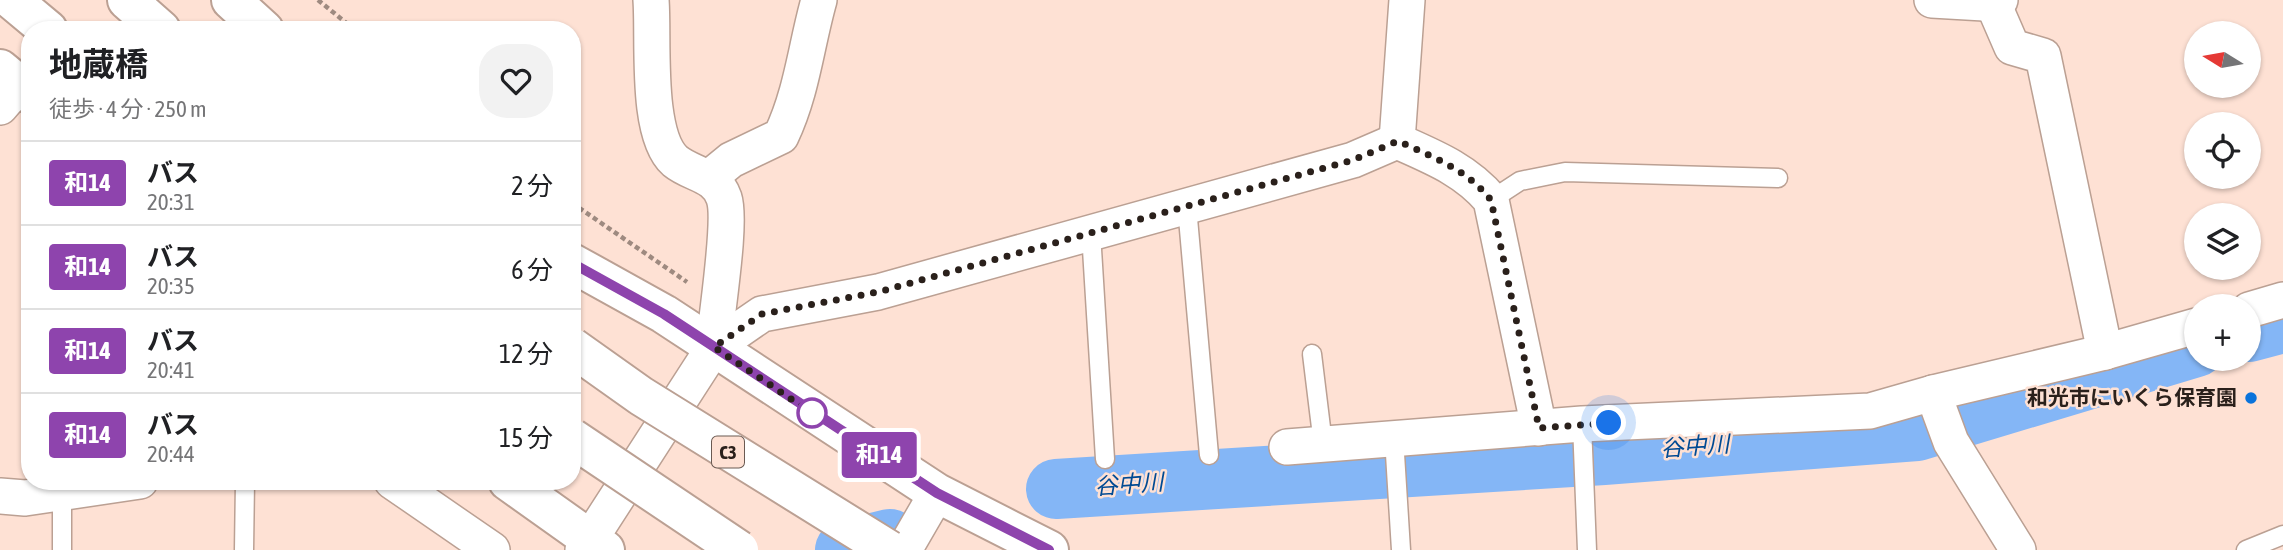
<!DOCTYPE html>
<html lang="ja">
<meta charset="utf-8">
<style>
:root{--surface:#fff;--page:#f2f2f2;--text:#202124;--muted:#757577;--line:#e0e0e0}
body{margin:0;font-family:"Asap Condensed","Noto Sans JP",sans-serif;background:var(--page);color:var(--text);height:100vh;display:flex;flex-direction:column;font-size:26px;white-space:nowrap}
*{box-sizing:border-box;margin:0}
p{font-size:23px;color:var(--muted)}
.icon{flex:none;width:38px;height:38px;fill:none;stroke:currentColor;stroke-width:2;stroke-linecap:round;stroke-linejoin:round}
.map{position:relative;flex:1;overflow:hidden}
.details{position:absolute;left:21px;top:21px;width:560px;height:469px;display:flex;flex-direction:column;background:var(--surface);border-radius:28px;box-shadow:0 2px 5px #0004}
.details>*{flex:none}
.badge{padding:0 14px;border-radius:5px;font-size:24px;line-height:46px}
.needle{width:46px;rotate:281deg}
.controls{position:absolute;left:2184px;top:21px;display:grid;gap:14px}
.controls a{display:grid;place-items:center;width:77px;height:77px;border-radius:50%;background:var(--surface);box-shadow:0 2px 5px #0004;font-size:35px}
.you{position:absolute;width:35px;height:35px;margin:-18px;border:5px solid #fff;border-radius:50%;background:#1a73e8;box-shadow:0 0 0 10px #1a73e833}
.map>.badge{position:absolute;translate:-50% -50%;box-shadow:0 0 0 4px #fff}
.round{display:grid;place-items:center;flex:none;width:74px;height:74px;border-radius:28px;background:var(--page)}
.headline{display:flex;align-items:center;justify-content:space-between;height:119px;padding:0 28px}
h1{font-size:33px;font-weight:700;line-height:52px}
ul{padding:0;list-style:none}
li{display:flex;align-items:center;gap:21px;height:84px;padding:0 28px;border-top:2px solid var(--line)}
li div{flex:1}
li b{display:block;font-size:26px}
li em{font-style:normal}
li .badge{min-width:77px;font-weight:700;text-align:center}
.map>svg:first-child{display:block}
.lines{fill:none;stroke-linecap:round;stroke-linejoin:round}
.river{stroke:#84b6f6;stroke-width:60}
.service-casing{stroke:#bba093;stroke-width:21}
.minor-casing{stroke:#bba093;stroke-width:38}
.tertiary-casing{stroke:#bba093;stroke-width:42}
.motorway-casing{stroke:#bba093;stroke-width:42}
.path{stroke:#9e8a80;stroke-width:4.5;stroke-dasharray:5 3.5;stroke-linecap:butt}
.service{stroke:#fff;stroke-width:18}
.minor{stroke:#fff;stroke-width:35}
.tertiary{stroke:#fff;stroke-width:38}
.motorway{stroke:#fff;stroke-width:38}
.motorway-bridge-casing{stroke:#bba093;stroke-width:42;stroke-linecap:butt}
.motorway-bridge{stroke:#fff;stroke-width:38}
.line-casing{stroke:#fff;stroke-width:16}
.line{stroke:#8e44ad;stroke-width:10}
.walk{stroke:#2a201b;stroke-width:7;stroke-dasharray:0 12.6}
.poi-dot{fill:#0a73db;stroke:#fee1d4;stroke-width:2.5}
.stop-dot{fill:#fff;stroke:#8e44ad;stroke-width:3.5}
.labels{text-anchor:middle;stroke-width:5;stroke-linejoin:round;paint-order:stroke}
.shield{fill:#fee1d4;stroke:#6a5a52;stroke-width:2}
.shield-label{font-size:19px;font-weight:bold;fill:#2a201b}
.poi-label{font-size:21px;font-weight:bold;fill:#2a201b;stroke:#fee1d4;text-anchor:end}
.water-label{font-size:23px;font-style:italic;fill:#004a93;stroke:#fee1d4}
</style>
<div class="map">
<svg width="2283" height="550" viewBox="0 0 2283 550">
<rect width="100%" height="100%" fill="#fee1d4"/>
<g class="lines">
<!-- river -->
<g class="river">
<path d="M2249 332 2283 323"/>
<path d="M1056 489 1604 455 1917 431 2196 347"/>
<path d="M845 550 890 539"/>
</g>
<!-- service casing -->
<g class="service-casing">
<g id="service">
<path d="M1491 200 1520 181 1565 172 1778 178"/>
<path d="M1187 207 1209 455"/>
<path d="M1091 233 1105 459"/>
<path d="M1312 354 1323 444"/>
<path d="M1582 424 1587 550"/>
<path d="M1394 438 1401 550"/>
<path d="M62 550V494"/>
<path d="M244 550 245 481"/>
<path d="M2246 550 2283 535"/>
</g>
</g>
<!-- minor casing -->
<g class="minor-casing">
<g id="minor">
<path d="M651 0C654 39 645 134 675 161 692 175 716 174 724 198 732 222 716 315 714 347"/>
<path d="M1407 0 1397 141C1433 157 1466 170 1491 200L1539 428"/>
<path d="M1932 0 1984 3 2000 0"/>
<path d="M1992 1 2012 47 2043 56 2105 352"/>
<path d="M0 107 19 85"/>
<path d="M709 178 731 160 781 136C802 92 806 46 819 0"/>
<path d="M2249 310 2283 300"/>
<path d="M1933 393 1951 442 2018 550"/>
<path d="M1287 447 1582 424 1870 411 1933 393 2105 352 2196 326"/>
<path d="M392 481 492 550"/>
<path d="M0 496 25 498 140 481"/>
<path d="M583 550 714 347 762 314 878 292 1353 160 1397 141"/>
<path d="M904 550 937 493"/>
</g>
</g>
<!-- tertiary casing -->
<g class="tertiary-casing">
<g id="tertiary">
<path d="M231 0 264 30"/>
<path d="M0 69 30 94"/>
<path d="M572 263 664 314 937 493 1049 550"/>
<path d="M508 481 605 550"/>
</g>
</g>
<!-- motorway casing -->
<g class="motorway-casing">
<g id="motorway">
<path d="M12 0 48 30"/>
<path d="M127 0 161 30"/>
</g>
</g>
<!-- path -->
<g class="path">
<path d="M318 0 355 30"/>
<path d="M572 203 687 282"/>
</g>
<!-- service -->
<use href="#service" class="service"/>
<!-- minor -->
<use href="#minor" class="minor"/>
<!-- tertiary -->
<use href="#tertiary" class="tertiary"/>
<!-- motorway -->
<use href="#motorway" class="motorway"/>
<!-- motorway-bridge casing -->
<g class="motorway-bridge-casing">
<g id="motorway-bridge">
<path d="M572 347 641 396 889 550"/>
<path d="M572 438 739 550"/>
</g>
</g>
<!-- motorway-bridge -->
<use href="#motorway-bridge" class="motorway-bridge"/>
</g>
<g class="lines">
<!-- line casing -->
<g class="line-casing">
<path id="line" d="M572 263 664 314 937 493 1049 550"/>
</g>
<!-- line -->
<use href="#line" class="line"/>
<!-- walk -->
<path class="walk" d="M812 413 714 347 762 314 878 292 1353 160 1398 141C1433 157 1466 169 1491 200L1539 428 1609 423"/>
</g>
<!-- markers -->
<circle class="poi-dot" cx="2251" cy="398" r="7"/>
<circle class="stop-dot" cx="812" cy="413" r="14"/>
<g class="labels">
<!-- shield labels -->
<rect class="shield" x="712" y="436.5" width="32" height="31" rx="5"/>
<g class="shield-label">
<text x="728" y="459">C3</text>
</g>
<!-- poi labels -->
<g class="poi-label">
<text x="2237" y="405">和光市にいくら保育園</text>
</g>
<!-- water labels -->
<g class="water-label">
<text transform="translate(1695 446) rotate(-4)" y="8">谷中川</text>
<text transform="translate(1129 484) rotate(-4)" y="8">谷中川</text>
</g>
</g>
</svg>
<div class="controls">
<a><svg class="needle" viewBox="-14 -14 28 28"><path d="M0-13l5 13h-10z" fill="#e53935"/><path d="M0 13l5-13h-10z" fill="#757577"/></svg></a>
<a><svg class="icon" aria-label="locate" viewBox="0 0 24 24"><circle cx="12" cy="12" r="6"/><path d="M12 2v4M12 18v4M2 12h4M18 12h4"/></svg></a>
<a><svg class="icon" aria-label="layers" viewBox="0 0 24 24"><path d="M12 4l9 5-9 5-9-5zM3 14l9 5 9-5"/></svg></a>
<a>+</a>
</div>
<div class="you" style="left:1609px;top:423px"></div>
<b class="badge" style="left:879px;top:455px;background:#8e44ad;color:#fff">和14</b>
<section class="details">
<div class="headline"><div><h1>地蔵橋</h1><p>徒歩 · 4 分 · 250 m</p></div><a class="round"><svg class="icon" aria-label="heart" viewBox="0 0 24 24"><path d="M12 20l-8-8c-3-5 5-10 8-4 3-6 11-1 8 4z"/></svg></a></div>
<ul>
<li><span class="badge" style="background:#8e44ad;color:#fff">和14</span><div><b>バス</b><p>20:31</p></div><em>2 分</em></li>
<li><span class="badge" style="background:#8e44ad;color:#fff">和14</span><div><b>バス</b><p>20:35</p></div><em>6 分</em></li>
<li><span class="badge" style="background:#8e44ad;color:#fff">和14</span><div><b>バス</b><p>20:41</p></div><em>12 分</em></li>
<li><span class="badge" style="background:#8e44ad;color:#fff">和14</span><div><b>バス</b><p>20:44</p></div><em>15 分</em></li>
</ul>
</section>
</div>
